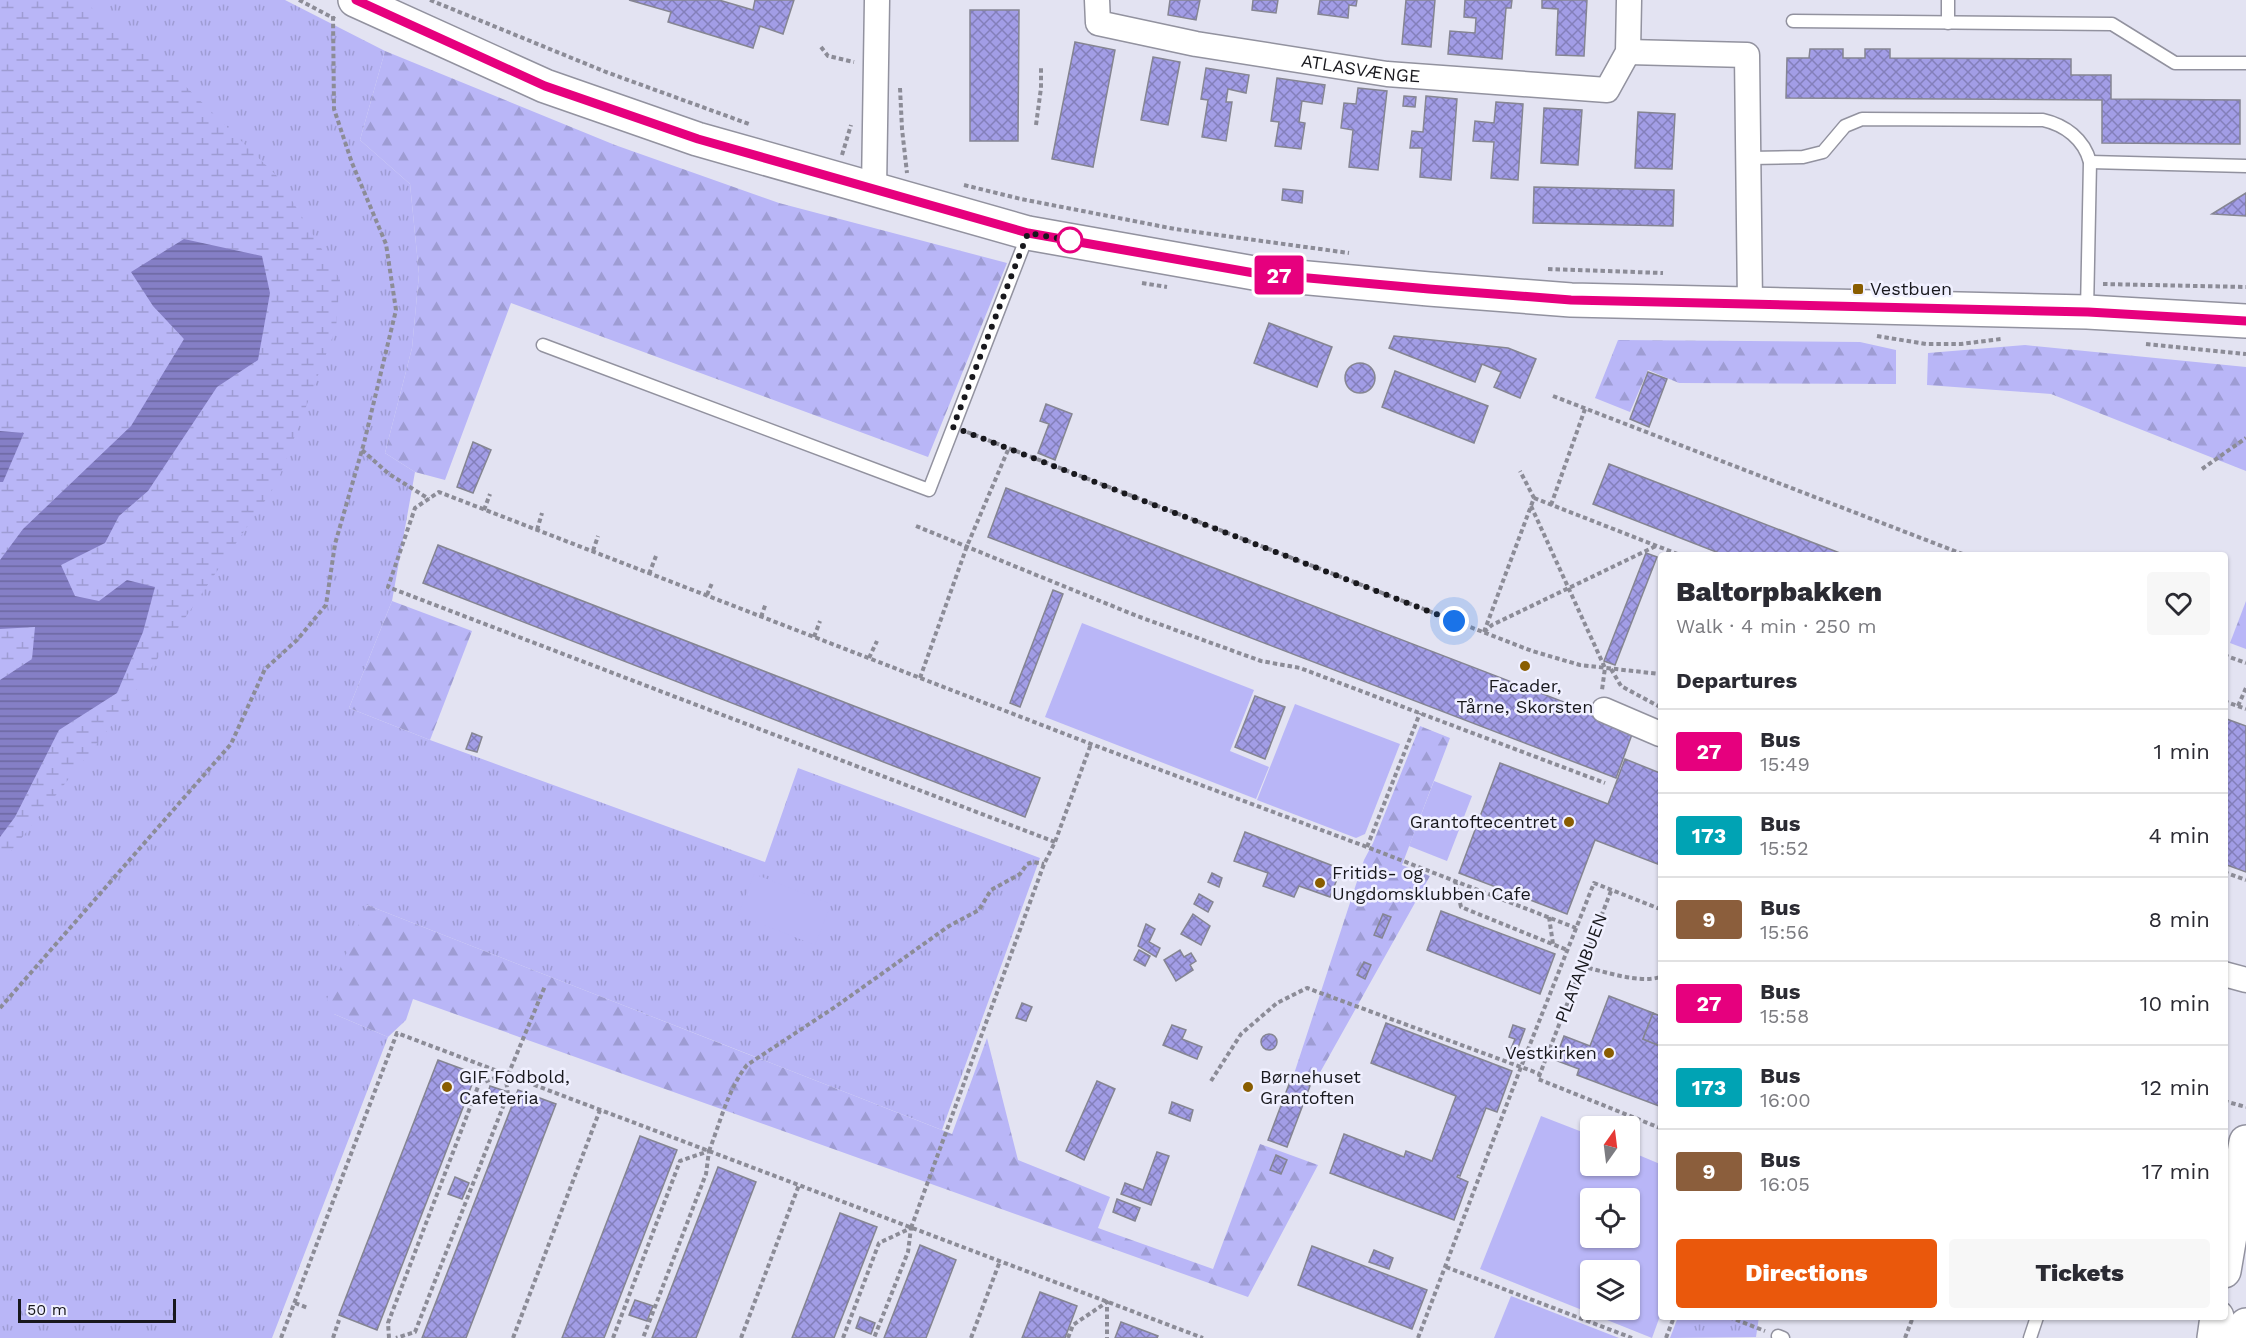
<!DOCTYPE html>
<meta charset="utf-8">
<style>
:root{--surface:#fff;--page:#f7f7f7;--text:#2b2b33;--muted:#7c7c81;--line:#e1e1e2;--accent:#ea580c}
body{margin:0;font-family:"Work Sans",sans-serif;background:var(--page);color:var(--text);height:100vh;display:flex;flex-direction:column;font-size:22px;white-space:nowrap}
*{box-sizing:border-box;margin:0}
p{font-size:20px;color:var(--muted)}
.icon{flex:none;width:33px;height:33px;fill:none;stroke:currentColor;stroke-width:2;stroke-linecap:round;stroke-linejoin:round}
.map{position:relative;flex:1;overflow:hidden}
.panel{position:absolute;left:1658px;top:552px;width:570px;height:768px;display:flex;flex-direction:column;background:var(--surface);border-radius:6px;box-shadow:0 2px 4px #0004}
.panel>*{flex:none}
.badge{padding:0 12px;border-radius:4px;font-size:21px;line-height:39px}
.needle{width:39px;rotate:14deg}
.controls{position:absolute;left:1580px;top:1116px;display:grid;gap:12px}
.controls a{display:grid;place-items:center;width:60px;height:60px;border-radius:6px;background:var(--surface);box-shadow:0 2px 4px #0004;font-size:30px}
.scale{position:absolute;left:18px;bottom:15px;width:158px;box-sizing:border-box;padding-left:6px;border:3px solid #18181d;border-top:0;font-size:16px;line-height:21px;white-space:nowrap;color:#18181d;-webkit-text-stroke:4px #f0f0ff;paint-order:stroke}
.you{position:absolute;width:30px;height:30px;margin:-15px;border:4px solid #fff;border-radius:50%;background:#1a73e8;box-shadow:0 0 0 9px #1a73e833}
.map>.badge{position:absolute;translate:-50% -50%;box-shadow:0 0 0 3px #fff}
h2{padding:0 18px;font-size:22px;line-height:54px}
.round{display:grid;place-items:center;flex:none;width:63px;height:63px;border-radius:6px;background:var(--page)}
.headline{display:flex;align-items:center;justify-content:space-between;height:102px;padding:0 18px}
h1{font-size:28px;font-weight:800;line-height:45px}
.action{display:flex;gap:12px;margin-top:auto;padding:12px 18px}
.action a{flex:1;height:69px;border-radius:6px;background:var(--accent);color:#fff;font-size:24px;font-weight:800;line-height:69px;text-align:center}
.action a+a{background:var(--page);color:var(--text)}
ul{padding:0;list-style:none}
li{display:flex;align-items:center;gap:18px;height:84px;padding:0 18px;border-top:2px solid var(--line)}
li div{flex:1}
li b{display:block;font-size:22px}
li em{font-style:normal}
li .badge{min-width:66px;font-weight:700;text-align:center}
.map>svg:first-child{display:block}
.grass{fill:url(#grass-tufts)}
.forest{fill:url(#forest-firs)}
.wetland{fill:url(#wetland-marsh)}
.green{fill:#b9b6f7;fill-rule:evenodd}
.water{fill:url(#water-rules)}
.building{fill:url(#building-cross-hatch);stroke:#858592;stroke-width:1.5}
.lines{fill:none;stroke-linecap:round;stroke-linejoin:round}
.lane-casing{stroke:#92929f;stroke-width:15}
.street-casing{stroke:#92929f;stroke-width:27}
.secondary-casing{stroke:#92929f;stroke-width:36}
.path{stroke:#8c8c97;stroke-width:4;stroke-dasharray:4.5 3;stroke-linecap:butt}
.lane{stroke:#fff;stroke-width:12}
.street{stroke:#fff;stroke-width:24}
.secondary{stroke:#fff;stroke-width:33}
.line-casing{stroke:#fff;stroke-width:14}
.line{stroke:#e6007e;stroke-width:9}
.walk{stroke:#18181d;stroke-width:6;stroke-dasharray:0 10.8}
.stop-dot{fill:#fff;stroke:#e6007e;stroke-width:3}
.poi-dot{fill:#895d00;stroke:#f0f0ff;stroke-width:2}
.labels{text-anchor:middle;stroke-width:5;stroke-linejoin:round;paint-order:stroke}
.street-label{font-size:18px;fill:#18181d;stroke:#f0f0ff}
.poi-label{font-size:18px;fill:#18181d;stroke:#f0f0ff;text-anchor:start}
</style>
<div class="map">
<svg width="2246" height="1338" viewBox="0 0 2246 1338">
<defs>
<pattern id="grass-tufts" width="24" height="20" patternUnits="userSpaceOnUse" patternTransform="scale(1.5)"><rect width="24" height="20" fill="#b9b6f7"/><path d="M3 7l-1-3M5 7V3M7 7l1-3M15 17l-1-3M17 17v-4M19 17l1-3" fill="none" stroke="#9e9cd3"/></pattern>
<pattern id="forest-firs" width="22" height="20" patternUnits="userSpaceOnUse" patternTransform="scale(1.5)"><rect width="22" height="20" fill="#b9b6f7"/><path d="M5 1l3.5 6h-7zM16 11l3.5 6h-7z" fill="#9e9cd3"/></pattern>
<pattern id="wetland-marsh" width="20" height="14" patternUnits="userSpaceOnUse" patternTransform="scale(1.5)"><rect width="20" height="14" fill="#b9b6f7"/><path d="M1 5h8M5 5V1M11 12h8M15 12V8" fill="none" stroke="#9e9cd3"/></pattern>
<pattern id="water-rules" width="6" height="5" patternUnits="userSpaceOnUse" patternTransform="scale(1.5)"><rect width="6" height="5" fill="#857fc6"/><path d="M0 2.5h6" fill="none" stroke="#6c67a0"/></pattern>
<pattern id="building-cross-hatch" width="8" height="8" patternUnits="userSpaceOnUse" patternTransform="scale(1.5)"><rect width="8" height="8" fill="#a29de6"/><path d="M0 0l8 8M0 8l8-8" fill="none" stroke="#837fba"/></pattern>
</defs>
<rect width="100%" height="100%" fill="#e3e3f2"/>
<!-- grass -->
<g class="grass">
<path d="M0 0H285L385 51 360 140 410 184 419 274 412 348 385 453 415 472 392 601 349 708 430 740 765 862 798 768 1040 858 942 1130 367 905 334 1014 388 1037 272 1338H0Z"/>
<path d="M1678 1317H1759L1756 1337 1670 1338Z"/>
</g>
<!-- forest -->
<g class="forest">
<path d="M385 51 615 145 779 203 1007 263 928 457 511 303 445 480 415 472 385 453 412 348 419 274 410 184 360 140Z"/>
<path d="M1618 340 1860 342 1896 350V384L1679 383 1648 370 1630 412 1595 398Z"/>
<path d="M2025 345 2246 367V471L2051 394 1927 385 1928 353Z"/>
<path d="M392 601 472 631 430 740 349 708Z"/>
<path d="M2246 601V649L2230 643Z"/>
<path d="M1420 726 1450 738 1402 865 1430 876 1313 1085 1293 1077 1364 860 1373 843Z"/>
<path d="M367 905 952 1134 987 1038 1018 1160 1110 1197 1098 1228 1213 1269 1260 1144 1318 1165 1248 1297 413 999 406 1020 388 1037 334 1014 327 999Z"/>
</g>
<!-- wetland -->
<g class="wetland">
<path d="M0 0H82L172 73 277 176 340 279 336 328 277 483 115 721 0 865V837L15 817 59 730 117 693 143 632 155 587 127 580 99 601 75 596 61 565 105 543 119 516 148 491 217 387 258 360 153 306 184 339 131 426 23 529 0 560V482H3L24 434 0 431Z"/>
<path d="M35 627 32 659 0 680V629Z"/>
</g>
<!-- green -->
<g class="green">
<path d="M1082 623 1254 690 1230 751 1269 767 1256 799 1045 717Z"/>
<path d="M1295 704 1400 744 1365 834 1356 838 1257 800Z"/>
<path d="M1434 781 1472 796 1447 861 1409 846Z"/>
<path d="M754 874 831 904 815 945 738 915Z"/>
<path d="M1541 1116 1590 1135V1166H1629V1151L1660 1164V1316L1652 1338 1480 1269ZM1629 1198V1238H1590V1198ZM1629 1270V1310H1590V1270Z"/>
<path d="M1511 1296 1619 1338H1494Z"/>
</g>
<!-- water -->
<g class="water">
<path d="M184 239 262 256 270 293 258 360 217 387 148 491 119 516 105 543 61 565 75 596 99 601 127 580 155 587 143 632 117 693 59 730 15 817 0 837V680L32 659 35 627 0 629V560L23 529 131 426 184 339 153 306 131 272Z"/>
<path d="M0 431 24 433 3 482H0Z"/>
</g>
<!-- building -->
<g class="building">
<path d="M629 0H719L753 10 755 0H794L783 34 760 26 753 48 668 22 671 12Z"/>
<path d="M1170 0H1200L1196 20 1168 15Z"/>
<path d="M1253 0H1278L1276 13 1252 10Z"/>
<path d="M1320 0H1357L1356 6 1349 5 1348 18 1318 14Z"/>
<path d="M1406 0H1435L1431 47 1402 44Z"/>
<path d="M1465 0H1512L1511 8H1506L1502 59 1448 54 1450 31 1475 33 1476 18 1464 17Z"/>
<path d="M1542 0H1587L1584 56 1556 55 1558 9 1542 8Z"/>
<path d="M970 10H1019L1018 141H970Z"/>
<path d="M1075 42 1115 50 1093 167 1052 159Z"/>
<path d="M1810 49H1843V58H1865V49H1890V58L2071 59V75H2111V99L2240 100V144L2102 143V100L1786 98 1787 58H1809Z"/>
<path d="M1153 57 1180 62 1168 125 1141 120Z"/>
<path d="M1206 68 1249 75 1246 93 1228 89 1226 102H1232L1226 141 1202 137 1208 100 1201 99Z"/>
<path d="M1277 78 1325 85 1322 104 1302 101 1299 122 1305 123 1301 149 1275 146 1279 122 1271 121Z"/>
<path d="M1358 88 1387 91 1378 170 1349 167 1353 130 1341 128 1344 103 1356 104Z"/>
<path d="M1404 96 1416 97 1415 107 1403 106Z"/>
<path d="M1426 96 1457 99 1451 180 1420 177 1422 148H1410L1412 131 1423 132Z"/>
<path d="M1496 102 1523 104 1518 180 1491 178 1494 142 1473 141 1475 121 1494 123Z"/>
<path d="M1544 108 1582 110 1578 165 1541 163Z"/>
<path d="M1638 112 1675 114 1672 169 1635 168Z"/>
<path d="M1534 187 1674 190 1673 226 1533 223Z"/>
<path d="M1283 189 1303 191 1302 203 1282 200Z"/>
<path d="M2246 193V216L2212 214Z"/>
<path d="M1269 323 1332 347 1317 387 1254 363Z"/>
<path d="M1394 336 1508 348 1536 359 1520 398 1494 387 1501 372 1482 364 1475 382 1389 348Z"/>
<circle cx="1360" cy="378" r="15"/>
<path d="M1395 371 1488 406 1474 443 1382 407Z"/>
<path d="M1648 372 1667 379 1649 427 1630 419Z"/>
<path d="M1046 404 1072 414 1055 460 1038 453 1049 424 1040 421Z"/>
<path d="M473 442 491 450 473 493 457 487Z"/>
<path d="M1609 464 1845 555H1724L1593 504Z"/>
<path d="M1006 488 1634 729 1616 778 988 537Z"/>
<path d="M438 545 1040 778 1025 817 423 583Z"/>
<path d="M1646 553 1657 557 1615 665 1604 661Z"/>
<path d="M1053 590 1063 594 1020 707 1010 703Z"/>
<path d="M1255 696 1285 707 1265 759 1235 747Z"/>
<path d="M2224 718 2246 726V872L2224 864Z"/>
<path d="M472 733 482 737 477 752 466 749Z"/>
<path d="M1625 759 1660 773V865L1595 840 1567 914 1459 873 1500 763 1608 804Z"/>
<path d="M1245 832 1341 869 1330 897 1299 886 1294 897 1263 886 1268 873 1234 861Z"/>
<path d="M1212 873 1222 878 1219 887 1208 882Z"/>
<path d="M1199 894 1213 902 1208 912 1194 904Z"/>
<path d="M1441 911 1555 954 1540 994 1427 950Z"/>
<path d="M1193 914 1210 926 1201 945 1181 934Z"/>
<path d="M1383 914 1391 917 1382 938 1374 935Z"/>
<path d="M1146 924 1155 929 1149 942 1160 948 1156 957 1138 946Z"/>
<path d="M1139 950 1150 956 1145 966 1134 960Z"/>
<path d="M1180 950 1184 957 1191 953 1196 961 1190 965 1193 970 1176 981 1164 960Z"/>
<path d="M1364 962 1371 965 1365 979 1357 975Z"/>
<path d="M1609 996 1653 1013 1643 1039 1660 1046V1102L1659 1106 1577 1075 1579 1069 1555 1060 1564 1036 1590 1046Z"/>
<path d="M1022 1003 1032 1007 1026 1021 1016 1018Z"/>
<path d="M1653 1013 1660 1016V1013V1046L1643 1039Z"/>
<path d="M1386 1023 1512 1071 1497 1112 1486 1108 1460 1176 1458 1175 1457 1177 1468 1182 1454 1220 1330 1173 1344 1134 1404 1157 1406 1151 1432 1161 1456 1096 1371 1063Z"/>
<path d="M1172 1025 1186 1030 1182 1039 1202 1047 1197 1059 1163 1045Z"/>
<path d="M1513 1025 1525 1029 1516 1053 1510 1051 1515 1039 1509 1037Z"/>
<circle cx="1269" cy="1042" r="8"/>
<path d="M438 1060 476 1074 377 1330 339 1315Z"/>
<path d="M1291 1079 1310 1086 1287 1147 1268 1140Z"/>
<path d="M1097 1081 1115 1089 1084 1160 1066 1151Z"/>
<path d="M490 1086 505 1091 502 1098 488 1093Z"/>
<path d="M518 1090 556 1104 466 1338H422Z"/>
<path d="M1172 1102 1193 1110 1190 1121 1169 1113Z"/>
<path d="M640 1136 677 1150 604 1338H562Z"/>
<path d="M1157 1152 1169 1156 1151 1205 1121 1194 1125 1183 1143 1190Z"/>
<path d="M1276 1155 1287 1160 1281 1174 1270 1170Z"/>
<path d="M718 1167 756 1182 696 1338H652Z"/>
<path d="M455 1177 469 1183 462 1199 448 1194Z"/>
<path d="M1117 1199 1140 1208 1135 1221 1113 1212Z"/>
<path d="M840 1213 877 1227 834 1338H792Z"/>
<path d="M920 1245 956 1260 926 1338H884Z"/>
<path d="M1312 1246 1427 1290 1412 1329 1298 1285Z"/>
<path d="M1374 1250 1393 1258 1389 1269 1369 1262Z"/>
<path d="M1040 1292 1077 1306 1065 1338H1022Z"/>
<path d="M635 1300 653 1306 647 1321 629 1315Z"/>
<path d="M860 1317 875 1323 871 1334 856 1328Z"/>
<path d="M1121 1322 1158 1336 1157 1338H1115Z"/>
</g>
<g class="lines">
<!-- lane casing -->
<g class="lane-casing">
<g id="lane">
<path d="M1793 21 2112 24 2175 63H2246"/>
<path d="M1948 23V0"/>
<path d="M1749 158 1803 157 1823 152 1845 126 1862 119 2043 120C2065 125 2084 139 2090 162L2087 311"/>
<path d="M2090 162 2246 166"/>
<path d="M543 345 929 490 1028 234"/>
<path d="M1778 1336 1783 1338"/>
<path d="M2030 1338 2037 1317"/>
</g>
</g>
<!-- street casing -->
<g class="street-casing">
<g id="street">
<path id="s1" d="M1097 0 1098 23 1196 44 1387 74 1607 90 1628 52 1629 0"/>
<path d="M1628 52 1747 55 1750 304"/>
<path d="M874 189 877 0"/>
<path d="M1604 710 1660 734"/>
<path d="M2224 974 2246 980"/>
</g>
</g>
<!-- secondary casing -->
<g class="secondary-casing">
<g id="secondary">
<path d="M355 0 545 86 697 139 1028 233 1254 273 1429 289 1571 300 2087 312 2246 321"/>
<path d="M2224 1271 2246 1142"/>
<path d="M2214 1338 2217 1317"/>
<path d="M2244 1338 2246 1325"/>
</g>
</g>
<!-- path -->
<g class="path">
<path d="M299 0 335 19"/>
<path d="M430 0 606 72 749 124"/>
<path d="M821 47 828 56 854 62"/>
<path d="M900 88 902 129 907 173"/>
<path d="M1036 125 1041 88V66"/>
<path d="M842 155 851 125"/>
<path d="M964 185 1021 199 1175 229 1349 253"/>
<path d="M1548 269 1663 273"/>
<path d="M1142 283 1167 287"/>
<path d="M2103 284 2246 287"/>
<path d="M1877 336 1926 344H1961L2001 339"/>
<path d="M2146 344 2246 354"/>
<path d="M1553 396 1965 555"/>
<path d="M967 432 1532 651 1580 665 1660 674"/>
<path d="M362 450 389 474 429 499"/>
<path d="M2202 469 2246 438"/>
<path d="M1534 498 1680 555"/>
<path d="M1551 505 1585 409"/>
<path d="M1531 506 1605 668 1602 690"/>
<path d="M484 510 490 494"/>
<path d="M916 526 1137 616 1261 661 1300 668 1605 783"/>
<path d="M537 530 542 513"/>
<path d="M593 551 598 536"/>
<path d="M649 574 656 556"/>
<path d="M707 595 712 583"/>
<path d="M761 617 766 603"/>
<path d="M1484 632 1492 625 1656 546"/>
<path d="M1484 632 1534 498 1520 471"/>
<path d="M814 637 820 621"/>
<path d="M2224 655 2246 663"/>
<path d="M869 658 877 641"/>
<path d="M1611 669 1621 686 1660 707"/>
<path d="M920 678 967 546 1008 450"/>
<path d="M2224 701 2246 709"/>
<path d="M2238 706 2246 688"/>
<path d="M1055 842 388 587 415 508 439 492 1091 744 1367 847 1576 928"/>
<path d="M1367 847 1420 713"/>
<path d="M2224 872 2246 880"/>
<path d="M1455 881 1461 907 1567 950"/>
<path d="M1611 891 1538 1079 1660 1128"/>
<path d="M1549 917 1553 944"/>
<path d="M1581 966C1602 971 1640 984 1660 977"/>
<path d="M0 1008 231 744 265 669 297 640 326 605 335 544 364 443 396 310 386 244 352 163 334 109 333 16"/>
<path d="M508 1075 545 986"/>
<path d="M1211 1081 1241 1034 1277 1003 1307 988 1521 1067 1594 883 1660 909"/>
<path d="M2224 1101 2246 1107"/>
<path d="M709 1151C720 1123 728 1089 747 1065L835 1007 949 926 979 910 991 890 1020 874 1027 864 1033 862 1044 864"/>
<path d="M911 1228 1044 864 1055 842 1091 744"/>
<path d="M1446 1267 1632 1338"/>
<path d="M295 1303 308 1308"/>
<path d="M1729 1317 1765 1331"/>
<path d="M281 1338 397 1033 1203 1338"/>
<path d="M333 1338 339 1320"/>
<path d="M389 1338 388 1323 479 1084 505 1074 508 1094 415 1332 396 1338"/>
<path d="M513 1338 600 1110"/>
<path d="M613 1338 680 1161 709 1151 706 1174 643 1338"/>
<path d="M741 1338 799 1185"/>
<path d="M843 1338 879 1243 911 1228 908 1252 874 1338"/>
<path d="M971 1338 1000 1261"/>
<path d="M1068 1338 1073 1325 1107 1302V1338"/>
<path d="M1418 1338 1521 1067 1540 1074"/>
<path d="M1666 1338 1674 1317"/>
<path d="M1905 1338 1913 1317"/>
</g>
<!-- lane -->
<use href="#lane" class="lane"/>
<!-- street -->
<use href="#street" class="street"/>
<!-- secondary -->
<use href="#secondary" class="secondary"/>
</g>
<g class="lines">
<!-- line casing -->
<g class="line-casing">
<path id="line" d="M356 0 545 86 698 139 1028 233 1254 273 1429 289 1571 300 2088 312 2246 321"/>
</g>
<!-- line -->
<use href="#line" class="line"/>
<!-- walk -->
<path class="walk" d="M1070 240 1074 241 1028 233 953 427 1454 621"/>
</g>
<!-- markers -->
<circle class="stop-dot" cx="1070" cy="240" r="12"/>
<g class="poi-dot">
<rect x="1852" y="283" width="12" height="12" rx="3"/>
<circle cx="1525" cy="666" r="6"/>
<circle cx="1569" cy="822" r="6"/>
<circle cx="1320" cy="883" r="6"/>
<circle cx="1609" cy="1053" r="6"/>
<circle cx="447" cy="1087" r="6"/>
<circle cx="1248" cy="1087" r="6"/>
</g>
<g class="labels">
<!-- street labels -->
<g class="street-label">
<text dy="6" stroke="none"><textPath href="#s1" startOffset="290">ATLASVÆNGE</textPath></text>
<text transform="translate(1581 968) rotate(-69)" y="6">PLATANBUEN</text>
</g>
<!-- poi labels -->
<g class="poi-label">
<text x="1870" y="295">Vestbuen</text>
<text x="1525" y="692" text-anchor="middle">Facader,<tspan x="1525" dy="21">Tårne, Skorsten</tspan></text>
<text x="1557" y="828" text-anchor="end">Grantoftecentret</text>
<text x="1332" y="879">Fritids- og<tspan x="1332" dy="21">Ungdomsklubben Cafe</tspan></text>
<text x="1597" y="1059" text-anchor="end">Vestkirken</text>
<text x="459" y="1083">GIF Fodbold,<tspan x="459" dy="21">Cafeteria</tspan></text>
<text x="1260" y="1083">Børnehuset<tspan x="1260" dy="21">Grantoften</tspan></text>
</g>
</g>
</svg>
<div class="controls">
<a><svg class="needle" viewBox="-14 -14 28 28"><path d="M0-13l5 13h-10z" fill="#e53935"/><path d="M0 13l5-13h-10z" fill="#7c7c81"/></svg></a>
<a><svg class="icon" aria-label="locate" viewBox="0 0 24 24"><circle cx="12" cy="12" r="6"/><path d="M12 2v4M12 18v4M2 12h4M18 12h4"/></svg></a>
<a><svg class="icon" aria-label="layers" viewBox="0 0 24 24"><path d="M12 4l9 5-9 5-9-5zM3 14l9 5 9-5"/></svg></a>
</div>
<div class="scale">50 m</div>
<div class="you" style="left:1454px;top:621px"></div>
<b class="badge" style="left:1279px;top:275px;background:#e6007e;color:#fff">27</b>
<section class="panel">
<div class="headline"><div><h1>Baltorpbakken</h1><p>Walk · 4 min · 250 m</p></div><a class="round"><svg class="icon" aria-label="heart" viewBox="0 0 24 24"><path d="M12 20l-8-8c-3-5 5-10 8-4 3-6 11-1 8 4z"/></svg></a></div>
<h2>Departures</h2>
<ul>
<li><span class="badge" style="background:#e6007e;color:#fff">27</span><div><b>Bus</b><p>15:49</p></div><em>1 min</em></li>
<li><span class="badge" style="background:#00a3b4;color:#fff">173</span><div><b>Bus</b><p>15:52</p></div><em>4 min</em></li>
<li><span class="badge" style="background:#8b5e3c;color:#fff">9</span><div><b>Bus</b><p>15:56</p></div><em>8 min</em></li>
<li><span class="badge" style="background:#e6007e;color:#fff">27</span><div><b>Bus</b><p>15:58</p></div><em>10 min</em></li>
<li><span class="badge" style="background:#00a3b4;color:#fff">173</span><div><b>Bus</b><p>16:00</p></div><em>12 min</em></li>
<li><span class="badge" style="background:#8b5e3c;color:#fff">9</span><div><b>Bus</b><p>16:05</p></div><em>17 min</em></li>
</ul>
<div class="action"><a>Directions</a><a>Tickets</a></div>
</section>
</div>
